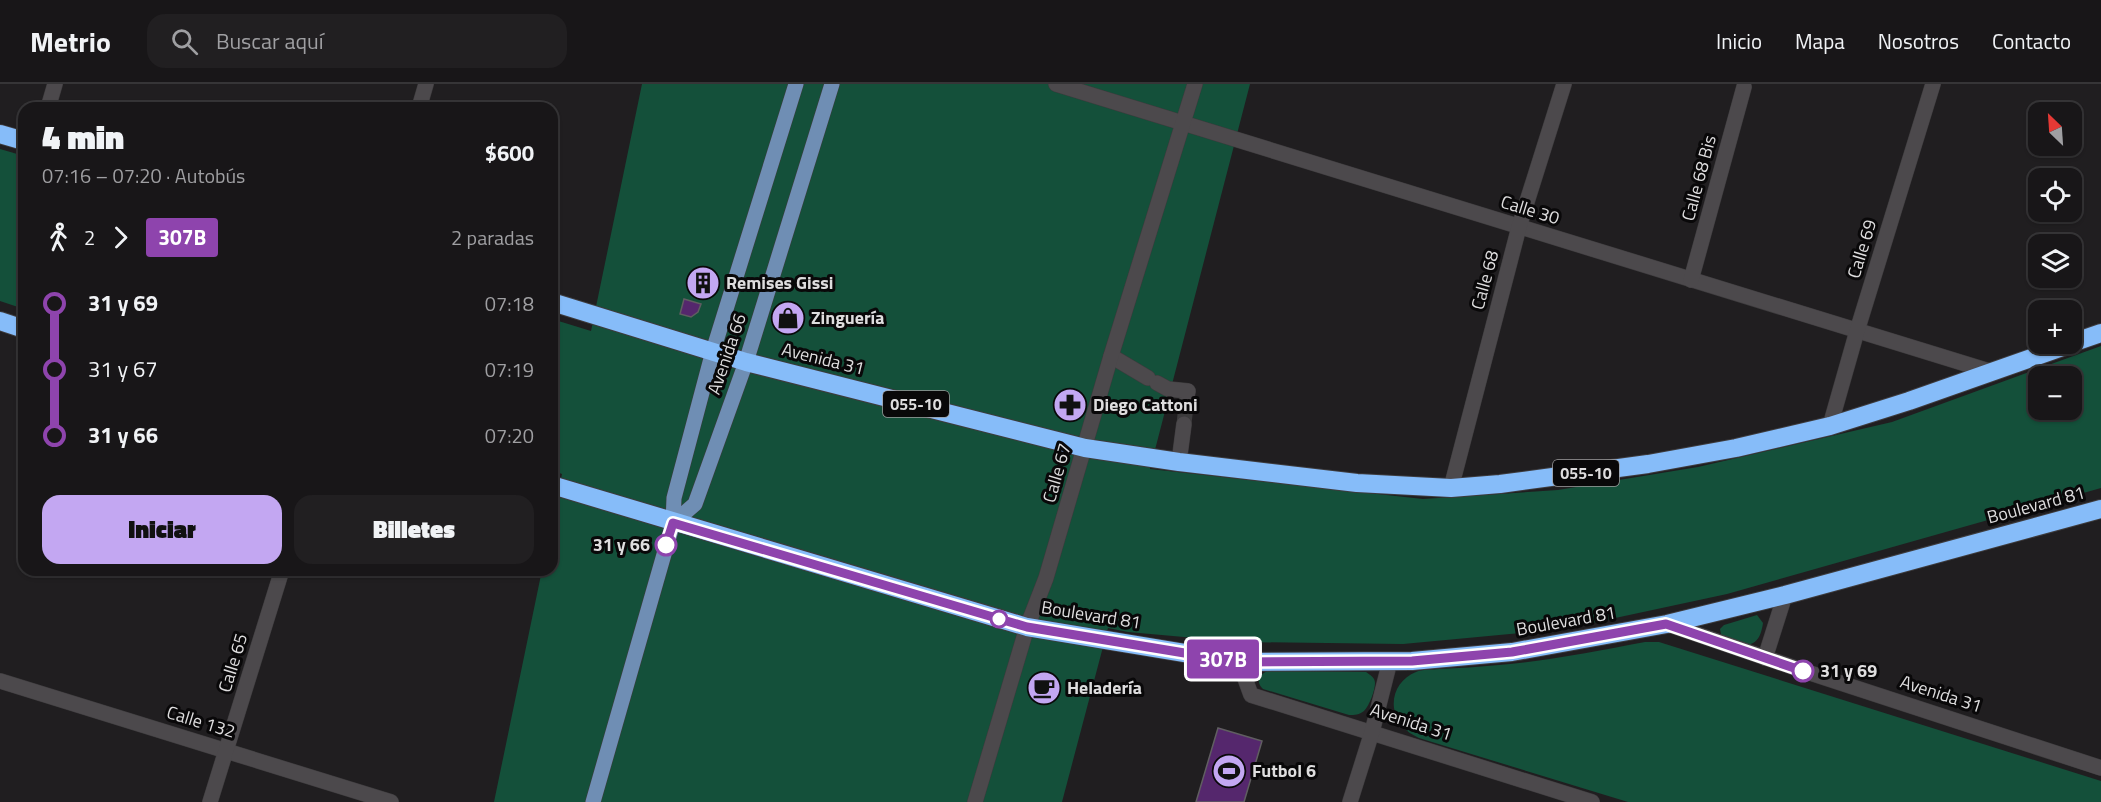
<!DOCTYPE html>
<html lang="es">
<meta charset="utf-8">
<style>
:root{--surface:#181618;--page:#211f21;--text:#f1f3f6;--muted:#9f9fa2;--line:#363537;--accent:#c3a7f2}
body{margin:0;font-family:"Titillium Web",sans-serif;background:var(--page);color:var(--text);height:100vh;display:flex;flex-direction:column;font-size:22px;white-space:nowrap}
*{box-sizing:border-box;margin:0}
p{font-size:20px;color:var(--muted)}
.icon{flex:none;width:33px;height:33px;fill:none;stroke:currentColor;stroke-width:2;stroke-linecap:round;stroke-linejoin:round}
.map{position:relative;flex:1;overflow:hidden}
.drawer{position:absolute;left:18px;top:18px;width:540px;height:474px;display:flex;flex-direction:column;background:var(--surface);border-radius:18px;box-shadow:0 2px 4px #0004,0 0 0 2px var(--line)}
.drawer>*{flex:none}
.badge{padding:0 12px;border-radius:4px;font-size:21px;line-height:39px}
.needle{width:39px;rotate:335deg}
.tools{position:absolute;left:2028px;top:18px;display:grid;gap:12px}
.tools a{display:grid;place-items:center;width:54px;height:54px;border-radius:12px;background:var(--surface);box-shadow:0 2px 4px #0004,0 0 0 2px var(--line);font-size:30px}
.map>.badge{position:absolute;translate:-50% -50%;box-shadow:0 0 0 3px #fff}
.legs{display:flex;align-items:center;gap:9px;height:66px;padding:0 24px;font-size:20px}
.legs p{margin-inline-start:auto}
.head{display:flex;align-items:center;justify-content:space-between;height:102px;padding:0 24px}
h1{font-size:33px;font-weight:800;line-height:45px}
.cta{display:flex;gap:12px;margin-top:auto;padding:12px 24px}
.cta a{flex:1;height:69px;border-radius:18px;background:var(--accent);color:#111;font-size:24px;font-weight:800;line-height:69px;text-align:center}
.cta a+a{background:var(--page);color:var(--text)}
ul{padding:0 24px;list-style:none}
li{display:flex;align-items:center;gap:21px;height:66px;font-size:22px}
li i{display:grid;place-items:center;width:9px;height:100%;margin:0 8px;background:currentColor}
li i::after{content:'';width:15px;height:15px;margin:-8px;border:4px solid;border-radius:50%;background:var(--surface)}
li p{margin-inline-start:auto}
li:first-child i{background:linear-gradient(#0000 50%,currentColor 0)}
li:last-child i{background:linear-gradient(currentColor 50%,#0000 0)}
header{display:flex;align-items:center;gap:36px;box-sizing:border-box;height:84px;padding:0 30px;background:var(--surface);border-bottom:2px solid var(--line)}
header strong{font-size:28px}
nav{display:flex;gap:33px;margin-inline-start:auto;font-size:21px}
.search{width:420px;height:54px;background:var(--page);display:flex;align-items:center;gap:15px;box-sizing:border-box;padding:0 21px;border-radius:18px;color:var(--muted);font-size:22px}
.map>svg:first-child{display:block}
.green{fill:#14503a;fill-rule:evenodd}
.building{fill:#55276d;stroke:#605e61;stroke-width:1.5}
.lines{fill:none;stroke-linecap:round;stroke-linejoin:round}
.minor-tunnel{stroke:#3c3b3c;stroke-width:15;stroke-dasharray:15 8;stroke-linecap:butt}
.minor-casing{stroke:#3d3b3d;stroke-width:16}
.major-casing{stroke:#3d3b3d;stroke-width:16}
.highway-casing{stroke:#3d3b3d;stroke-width:20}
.minor{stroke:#4c494c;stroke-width:15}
.major{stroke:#6f8eb4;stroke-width:15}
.highway{stroke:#86bcf9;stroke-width:18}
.line-1-casing{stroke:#fff;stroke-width:14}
.line-1{stroke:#8e44ad;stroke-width:9}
.stop-1-dot{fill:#fff;stroke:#8e44ad;stroke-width:3}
.labels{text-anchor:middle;stroke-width:6;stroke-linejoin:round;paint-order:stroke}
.shield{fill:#090809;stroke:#9e9d9e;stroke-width:1.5}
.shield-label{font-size:16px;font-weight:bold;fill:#deddde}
.street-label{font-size:18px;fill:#deddde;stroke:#090809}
.poi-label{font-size:18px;font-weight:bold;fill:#deddde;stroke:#090809;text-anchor:start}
.stop-label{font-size:18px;font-weight:bold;fill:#deddde;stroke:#090809;text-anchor:end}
</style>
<header>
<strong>Metrio</strong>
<div class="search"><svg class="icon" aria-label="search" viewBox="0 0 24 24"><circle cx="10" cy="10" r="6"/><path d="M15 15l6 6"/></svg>Buscar aquí</div>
<nav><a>Inicio</a><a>Mapa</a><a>Nosotros</a><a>Contacto</a></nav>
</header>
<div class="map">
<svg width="2101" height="718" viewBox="0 0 2101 718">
<rect width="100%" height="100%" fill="#201e20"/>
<!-- green -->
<g class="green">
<path d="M642 0H1250L1150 385 1423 415 1558 406 1698 383 1892 338 2101 262V404L1727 510 1564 545 1403 560 1240 558 1128 548 1108 544 1062 718H494L542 486H552V438L562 390 552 386V235L591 247ZM2038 292H2072V326H2038Z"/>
<path d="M0 65 24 72V225L0 217Z"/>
<path d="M1757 531 1763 539C1759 567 1745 562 1722 555L1720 545 1724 541Z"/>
<path d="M1645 558H1659L2101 697V718H1628L1419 654C1406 648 1396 639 1394 624 1392 608 1401 594 1416 588 1422 585 1431 586 1439 585 1459 584 1479 583 1499 581 1548 577 1597 567 1645 558Z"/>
<path d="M1267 587 1366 588C1370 591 1375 593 1375 599 1375 607 1369 622 1364 627 1359 631 1355 631 1349 631L1263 605C1256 598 1258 592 1267 587Z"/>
</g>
<!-- building -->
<g class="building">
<path d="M696 193 711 197 708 205 694 201Z"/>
<path d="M684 215 701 220 698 228 691 233 680 230Z"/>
<path d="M783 220 800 225 794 247 776 242Z"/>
<path d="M1039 590 1055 595 1049 618 1032 614Z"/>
<path d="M1218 644 1262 657 1244 718H1196Z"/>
</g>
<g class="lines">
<!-- minor-tunnel -->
<path class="minor-tunnel" d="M1184 340 1187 312"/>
<!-- minor casing -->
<g class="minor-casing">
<g id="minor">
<path d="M1056 0 1992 288"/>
<path d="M48 24 55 0"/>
<path d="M419 24 426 0"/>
<path d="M1691 196 1744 3"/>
<path d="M1111 272 1148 294"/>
<path d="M1157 299 1168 305 1188 307 1187 312"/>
<path d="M1830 342 1857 247 1933 0"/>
<path d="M1179 378 1184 340"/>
<path d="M1451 404 1519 143 1564 0"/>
<path d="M1667 540 1804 587 2101 684"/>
<path d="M1765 574 1785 511"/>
<path d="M1239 578 1251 611 1592 718"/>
<path d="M0 597 391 718"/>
<path d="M210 718 282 486"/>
<path d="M975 718 1027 543 1046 494 1111 272 1195 0"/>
<path d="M1350 718 1372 648 1390 577"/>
</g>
</g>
<!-- major casing -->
<g class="major-casing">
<g id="major">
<path d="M673 439 695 420 746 278 832 0"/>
<path d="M593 718 673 439 674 414 713 267 796 0"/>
</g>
</g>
<!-- highway casing -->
<g class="highway-casing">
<g id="highway">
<path d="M0 50 24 57"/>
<path d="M552 218 746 278 1085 364 1179 378 1357 399 1451 404 1500 400 1648 380 1736 364 1830 342 1909 317 2071 260"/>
<path d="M0 237 24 245"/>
<path d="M2072 259 2101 249"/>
<path d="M552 401 1027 543 1239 578 1412 577 1512 568 1667 540 1785 511 2101 425"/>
</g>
</g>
<!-- minor -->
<use href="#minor" class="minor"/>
<!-- major -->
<use href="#major" class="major"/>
<!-- highway -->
<use href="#highway" class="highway"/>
</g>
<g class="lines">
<!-- line-1 casing -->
<g class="line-1-casing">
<path id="line-1" d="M666 461 673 439 1027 543 1239 578 1412 577 1512 568 1666 540 1803 587"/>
</g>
<!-- line-1 -->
<use href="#line-1" class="line-1"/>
</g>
<!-- icons -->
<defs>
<g id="building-disc" transform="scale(1.725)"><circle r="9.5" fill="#c3a7f2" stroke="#090809"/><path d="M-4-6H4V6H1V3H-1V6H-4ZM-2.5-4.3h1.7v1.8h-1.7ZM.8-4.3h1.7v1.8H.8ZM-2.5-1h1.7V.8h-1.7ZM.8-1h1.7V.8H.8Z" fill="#111"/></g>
<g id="shop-disc" transform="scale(1.725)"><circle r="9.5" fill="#c3a7f2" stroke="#090809"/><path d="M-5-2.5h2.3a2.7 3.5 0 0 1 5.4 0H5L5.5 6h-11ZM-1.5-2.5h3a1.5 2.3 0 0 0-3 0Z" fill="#111"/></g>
<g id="pharmacy-disc" transform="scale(1.725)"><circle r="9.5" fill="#c3a7f2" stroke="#090809"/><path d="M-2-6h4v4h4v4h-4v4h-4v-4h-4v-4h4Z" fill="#111"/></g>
<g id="cafe-disc" transform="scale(1.725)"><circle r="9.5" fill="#c3a7f2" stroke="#090809"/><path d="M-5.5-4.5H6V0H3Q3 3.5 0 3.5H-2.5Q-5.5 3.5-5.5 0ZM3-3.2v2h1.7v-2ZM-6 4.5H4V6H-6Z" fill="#111"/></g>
<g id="stadium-disc" transform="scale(1.725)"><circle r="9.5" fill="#c3a7f2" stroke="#090809"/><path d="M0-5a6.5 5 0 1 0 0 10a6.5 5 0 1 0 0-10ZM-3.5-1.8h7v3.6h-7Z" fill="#111"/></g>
</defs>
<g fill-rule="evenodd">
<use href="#building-disc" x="703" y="199"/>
<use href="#shop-disc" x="788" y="234"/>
<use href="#pharmacy-disc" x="1070" y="321"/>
<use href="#cafe-disc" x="1044" y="604"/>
<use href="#stadium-disc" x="1229" y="687"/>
</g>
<!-- markers -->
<g class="stop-1-dot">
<circle cx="666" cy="461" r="10"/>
<circle cx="999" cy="535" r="8"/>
<circle cx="1803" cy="587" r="10"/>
</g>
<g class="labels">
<!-- shield labels -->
<g class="shield">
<rect x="883" y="307" width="66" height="26" rx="4.5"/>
<rect x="1553" y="376" width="66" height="26" rx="4.5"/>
</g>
<g class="shield-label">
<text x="916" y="326">055-10</text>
<text x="1586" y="395">055-10</text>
</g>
<!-- street labels -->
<g class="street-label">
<text transform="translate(1699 94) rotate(-75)" y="6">Calle 68 Bis</text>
<text transform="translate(1530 126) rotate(17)" y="6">Calle 30</text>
<text transform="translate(1862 165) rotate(-73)" y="6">Calle 69</text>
<text transform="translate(1485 196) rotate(-75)" y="6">Calle 68</text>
<text transform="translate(727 270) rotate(-71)" y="6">Avenida 66</text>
<text transform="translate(823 275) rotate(14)" y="6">Avenida 31</text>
<text transform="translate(1057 389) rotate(-74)" y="6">Calle 67</text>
<text transform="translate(2036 421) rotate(-15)" y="6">Boulevard 81</text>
<text transform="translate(1091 531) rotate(9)" y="6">Boulevard 81</text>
<text transform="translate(1566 537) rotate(-10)" y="6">Boulevard 81</text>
<text transform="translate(233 579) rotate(-73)" y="6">Calle 65</text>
<text transform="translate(1941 610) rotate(18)" y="6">Avenida 31</text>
<text transform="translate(201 638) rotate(17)" y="6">Calle 132</text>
<text transform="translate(1411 638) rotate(18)" y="6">Avenida 31</text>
</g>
<!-- poi labels -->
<g class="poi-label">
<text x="726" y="205">Remises Gissi</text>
<text x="811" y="240">Zinguería</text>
<text x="1093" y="327">Diego Cattoni</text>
<text x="1067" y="610">Heladería</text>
<text x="1252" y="693">Futbol 6</text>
</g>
<!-- stop labels -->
<g class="stop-label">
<text x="650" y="467">31 y 66</text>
<text x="1820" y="593" text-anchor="start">31 y 69</text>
</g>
</g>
</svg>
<div class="tools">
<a><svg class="needle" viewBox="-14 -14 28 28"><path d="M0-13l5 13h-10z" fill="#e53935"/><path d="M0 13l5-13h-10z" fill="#9f9fa2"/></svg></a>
<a><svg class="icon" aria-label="locate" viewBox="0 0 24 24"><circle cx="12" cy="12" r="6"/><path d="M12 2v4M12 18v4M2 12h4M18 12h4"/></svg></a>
<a><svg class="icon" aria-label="layers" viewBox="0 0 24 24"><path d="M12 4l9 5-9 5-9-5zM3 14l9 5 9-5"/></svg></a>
<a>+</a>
<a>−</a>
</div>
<b class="badge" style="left:1223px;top:575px;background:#8e44ad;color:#fff">307B</b>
<section class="drawer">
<div class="head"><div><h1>4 min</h1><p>07:16 – 07:20 · Autobús</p></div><b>$600</b></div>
<div class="legs"><svg class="icon" aria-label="walk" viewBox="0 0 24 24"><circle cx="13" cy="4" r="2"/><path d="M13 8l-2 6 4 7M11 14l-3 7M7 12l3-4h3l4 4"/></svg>2<svg class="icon" aria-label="forward" viewBox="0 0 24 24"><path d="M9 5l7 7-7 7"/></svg><b class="badge" style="background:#8e44ad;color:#fff">307B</b><p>2 paradas</p></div>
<ul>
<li><i style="color:#8e44ad"></i><b>31 y 69</b><p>07:18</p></li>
<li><i style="color:#8e44ad"></i><span>31 y 67</span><p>07:19</p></li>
<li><i style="color:#8e44ad"></i><b>31 y 66</b><p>07:20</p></li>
</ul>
<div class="cta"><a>Iniciar</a><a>Billetes</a></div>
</section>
</div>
